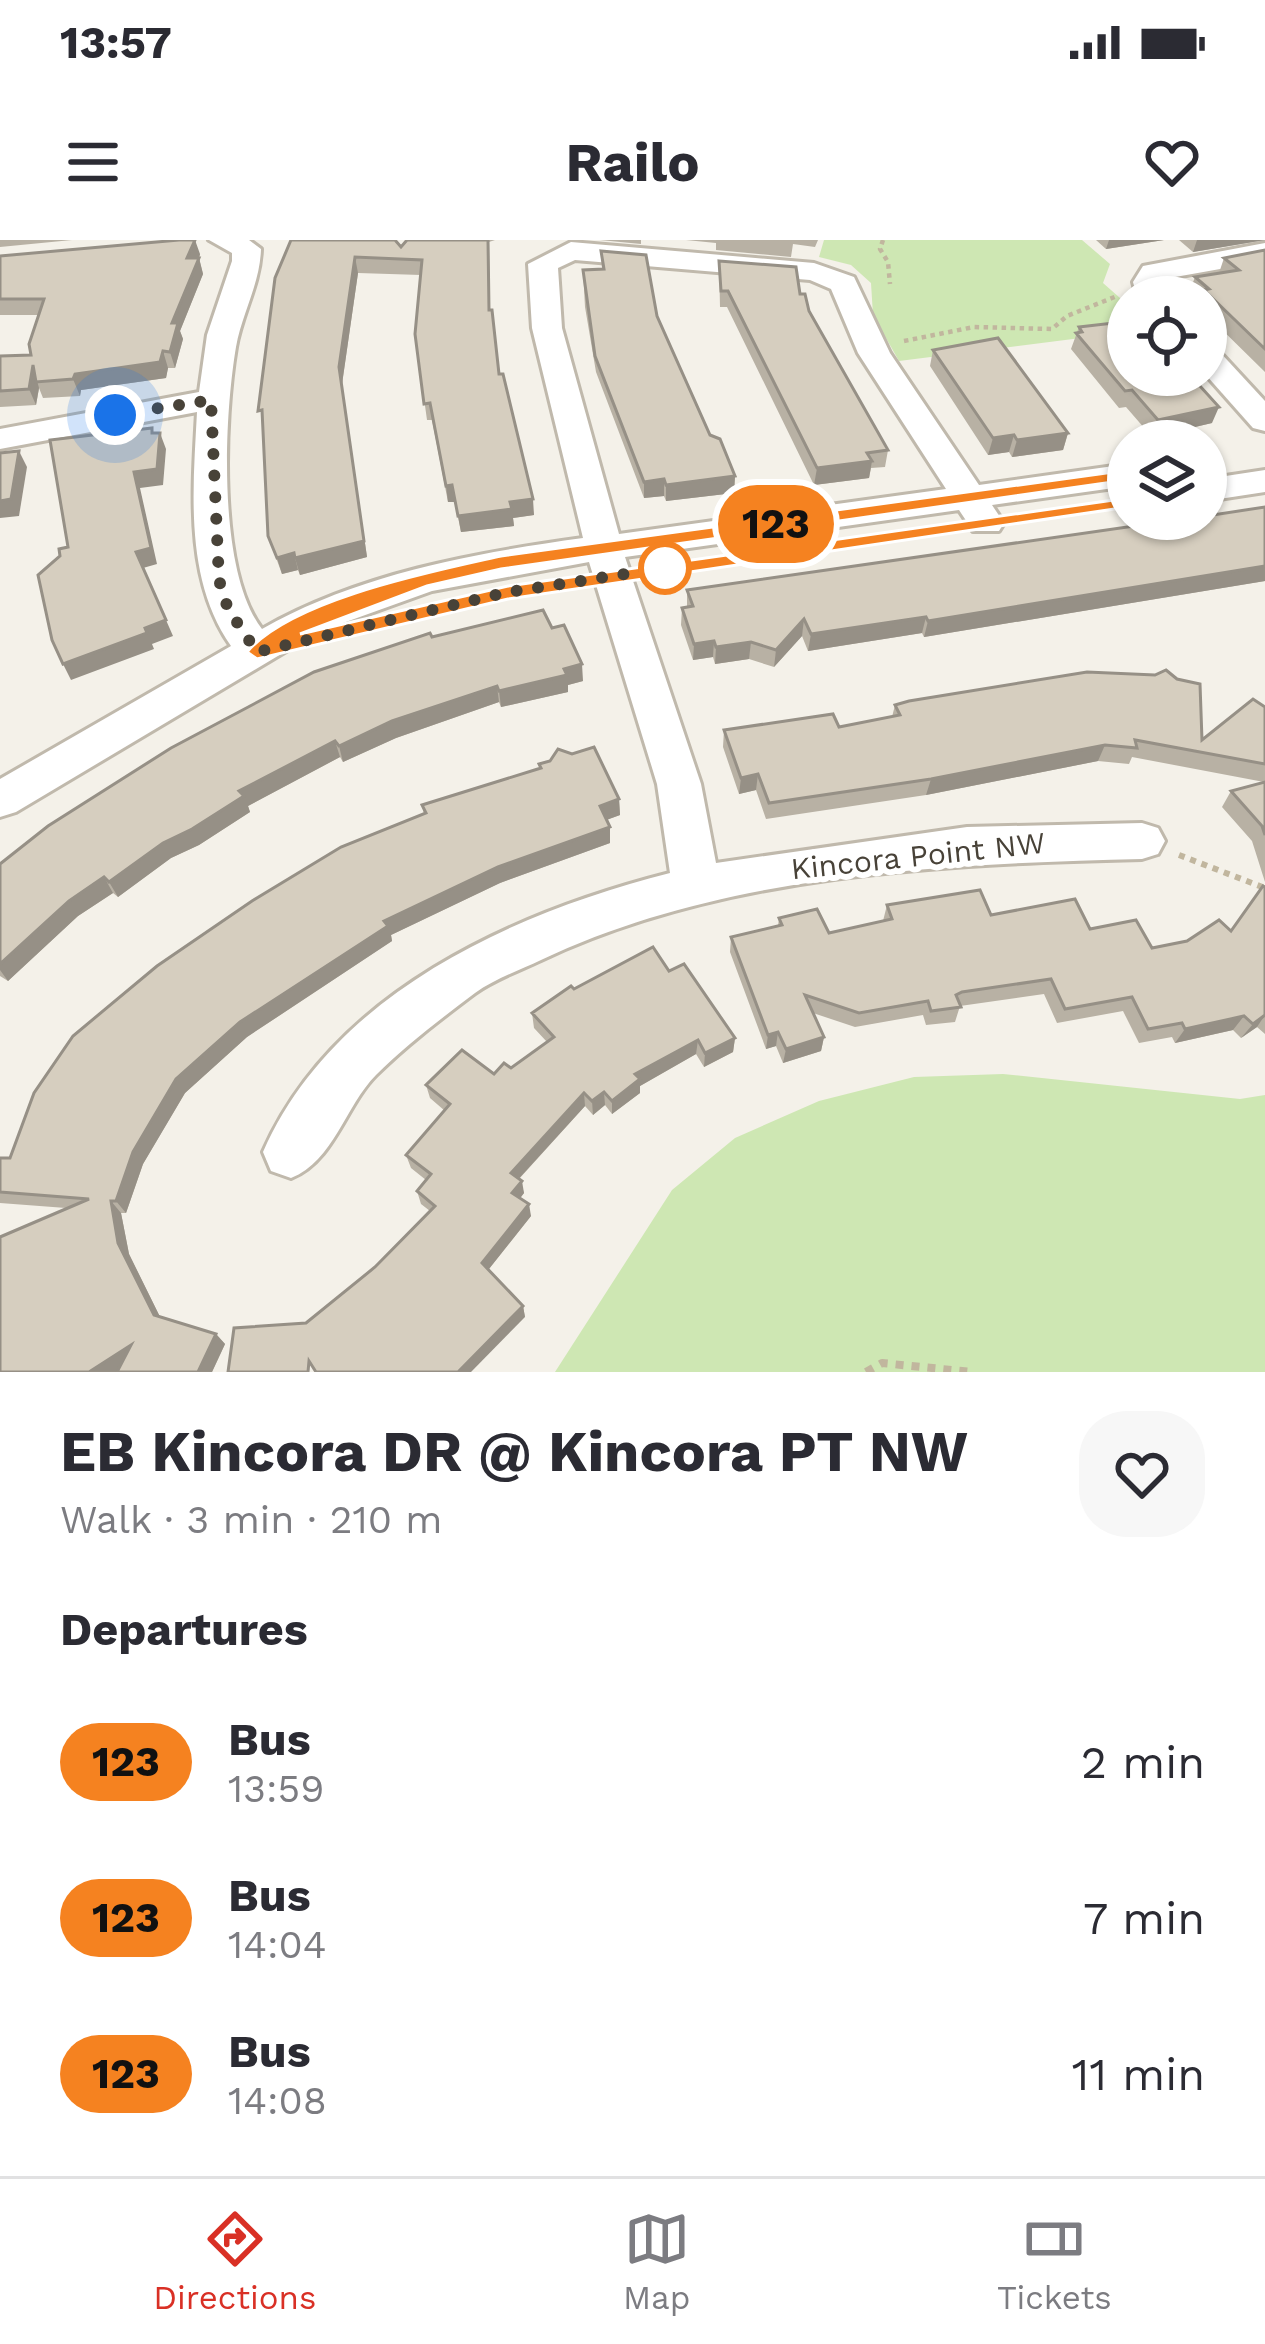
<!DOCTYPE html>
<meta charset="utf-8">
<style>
:root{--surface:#fff;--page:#f7f7f7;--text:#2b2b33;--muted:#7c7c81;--line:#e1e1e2;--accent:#d93025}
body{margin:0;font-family:"Work Sans",sans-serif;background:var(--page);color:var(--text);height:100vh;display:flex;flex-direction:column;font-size:45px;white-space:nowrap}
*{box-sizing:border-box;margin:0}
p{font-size:39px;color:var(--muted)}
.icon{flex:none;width:66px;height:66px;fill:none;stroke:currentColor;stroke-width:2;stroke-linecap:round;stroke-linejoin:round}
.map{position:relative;height:1132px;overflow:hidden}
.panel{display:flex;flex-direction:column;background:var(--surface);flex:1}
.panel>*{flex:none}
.badge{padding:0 24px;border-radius:39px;font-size:42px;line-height:78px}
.controls{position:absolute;left:1107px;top:36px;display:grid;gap:24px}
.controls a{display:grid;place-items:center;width:120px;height:120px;border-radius:50%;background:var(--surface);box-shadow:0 3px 9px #0004;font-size:60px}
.you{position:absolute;width:60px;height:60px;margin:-30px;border:9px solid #fff;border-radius:50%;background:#1a73e8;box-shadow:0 0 0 18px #1a73e833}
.map>.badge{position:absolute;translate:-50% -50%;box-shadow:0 0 0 6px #fff}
h2{padding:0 60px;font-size:45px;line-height:108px}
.round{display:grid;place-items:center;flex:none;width:126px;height:126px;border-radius:48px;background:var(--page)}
.summary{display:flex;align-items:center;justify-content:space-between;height:204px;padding:0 60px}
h1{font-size:57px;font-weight:700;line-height:90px}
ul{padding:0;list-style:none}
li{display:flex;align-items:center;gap:36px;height:156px;padding:0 60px}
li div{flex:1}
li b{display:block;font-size:45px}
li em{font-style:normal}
li .badge{min-width:132px;font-weight:700;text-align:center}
.status{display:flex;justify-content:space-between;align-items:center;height:84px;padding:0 60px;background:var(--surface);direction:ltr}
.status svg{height:33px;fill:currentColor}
header{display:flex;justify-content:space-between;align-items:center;height:156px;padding:0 60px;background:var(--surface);font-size:54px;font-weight:700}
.tabs{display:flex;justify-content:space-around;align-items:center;height:168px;border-top:3px solid var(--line);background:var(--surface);font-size:33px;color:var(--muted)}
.tabs a{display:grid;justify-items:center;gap:6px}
.tabs .current{color:var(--accent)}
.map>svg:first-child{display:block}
.green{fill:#cee7b3}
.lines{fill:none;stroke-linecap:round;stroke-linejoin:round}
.minor-casing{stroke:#c0b9ac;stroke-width:6}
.path-far2{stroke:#c1b69e;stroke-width:4.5;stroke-dasharray:4.5 4.5;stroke-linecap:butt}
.path-far1{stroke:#c1b69e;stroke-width:6;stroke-dasharray:6 6;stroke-linecap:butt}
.path{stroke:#c1b69e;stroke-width:8;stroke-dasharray:8 8;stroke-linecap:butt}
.minor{fill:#fff;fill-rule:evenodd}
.wall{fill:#b8b1a4}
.shaded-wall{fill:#969086}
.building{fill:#d6cebf;stroke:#969086;stroke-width:3}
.line{fill:#f58220;stroke:#fff;stroke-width:3}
.walk{stroke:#484238;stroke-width:12;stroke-dasharray:0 21.6}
.stop-dot{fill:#fff;stroke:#f58220;stroke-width:6}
.labels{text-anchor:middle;stroke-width:12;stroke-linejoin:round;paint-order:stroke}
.street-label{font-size:30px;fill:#484238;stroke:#fff}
</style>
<div class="status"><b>13:57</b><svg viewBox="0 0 49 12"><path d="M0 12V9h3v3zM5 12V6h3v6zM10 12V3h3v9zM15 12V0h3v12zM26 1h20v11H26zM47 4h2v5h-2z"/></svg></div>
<header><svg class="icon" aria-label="menu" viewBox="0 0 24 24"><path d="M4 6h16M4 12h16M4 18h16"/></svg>Railo<svg class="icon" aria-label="heart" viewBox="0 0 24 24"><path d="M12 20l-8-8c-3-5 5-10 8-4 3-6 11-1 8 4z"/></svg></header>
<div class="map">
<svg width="1265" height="1132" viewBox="0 0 1265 1132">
<rect width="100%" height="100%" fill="#f4f1e9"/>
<!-- green -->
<g class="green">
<path d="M824 0H1082L1110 24 1103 43 1128 65V92L899 121 873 75 871 43 851 25 819 17Z"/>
<path d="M1003 834 1240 859 1265 855V1132H555L672 950 735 898 819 861 914 837Z"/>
</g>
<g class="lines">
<!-- minor casing -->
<g class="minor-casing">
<g id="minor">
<path d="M209 0H249L261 9C260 44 242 73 236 107 224 178 217 331 262 389 358 334 474 313 583 298L532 88 528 24 571 2 814 23 854 37 890 113 979 245 1128 224V246L992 265 1004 283 999 291H973L959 270 625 317 701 544 716 623 967 587 1142 583 1158 588 1165 601 1158 614 1142 619C942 624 725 633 541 720 520 730 494 739 475 753 442 778 406 805 376 835 345 866 334 921 291 938L271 931 263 912C333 753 513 673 670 633L657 544 589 322 432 351 318 392 16 572 0 577V539L231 406C184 339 193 250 197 172L0 209V189L199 152 207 95 232 21V13ZM575 20 810 40 831 49 858 113 946 249 619 294 562 88 558 28Z"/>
<path d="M1265 3V21L1164 39 1167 57H1137L1133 42 1143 26Z"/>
<path d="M1206 106 1217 109 1265 161V191L1253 188 1206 135Z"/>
<path d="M1265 230V252L1206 261V239Z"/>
</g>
</g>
<!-- path-far2 -->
<g class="path-far2">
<path d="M883 0 880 9 888 22 890 44"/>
<path d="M904 101 974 87 1052 89 1067 76 1117 56"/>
</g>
<!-- path-far1 -->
<path class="path-far1" d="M1179 615 1265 648"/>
<!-- path -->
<path class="path" d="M866 1132 882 1123 972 1132"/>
<!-- minor -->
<use href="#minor" class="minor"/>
</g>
<!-- wall -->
<g class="wall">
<path d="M0 0H72L0 7Z"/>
<path d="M291 0 401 7 407 0H495L489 2 490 70 499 134 534 275 513 278 514 286 461 292 455 262H448L432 180H427L415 94 421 35 358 33 342 144 367 317 300 335 298 330 282 334 268 296Z"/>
<path d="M600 0H641V4Z"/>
<path d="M686 0H818L815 7 793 4 791 17 716 10V3Z"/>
<path d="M1096 0H1164L1106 9Z"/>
<path d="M1179 0H1265L1193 12Z"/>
<path d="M1265 10V132L1206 74V57H1194L1189 53 1195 37 1219 33 1224 18Z"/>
<path d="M601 11 657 76 710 195 735 236 734 253 666 261 664 256 644 258 596 132 585 67 583 30 602 29Z"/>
<path d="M200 14 199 18 203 34 180 91 183 99 175 128H168L166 138 81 150 80 156 43 158 39 148 36 165 0 167V116L31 115 38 75H0V16Z"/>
<path d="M719 21 800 54 888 210 885 227 871 228 869 238 814 245 727 67H720Z"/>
<path d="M1079 87 1212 183 1152 197 1126 167 1119 168 1071 109Z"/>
<path d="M933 110 1068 193 1063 210 1012 217 1009 212 988 215 930 126Z"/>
<path d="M1265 267V341L924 397 922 393 808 411 802 396 774 427 749 419 715 424 713 417 693 420 681 385 682 368 687 367V350Z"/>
<path d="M432 397 583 441 568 445V452L501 467 499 462 396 498 343 522 340 517 248 566 250 572 199 605 171 618 118 657 113 653 78 676 8 741 0 736V624Z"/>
<path d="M895 465 1202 500 1265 467V642L1252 601 1222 567 1231 551 1264 542 1132 517 1129 524 1098 521 926 555 766 579 756 550 739 554 723 507 724 490 839 487 892 477Z"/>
<path d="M539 524 619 559 620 575 606 580 610 587V603L500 643 391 695 392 701 247 797 185 853 143 924 126 973H121L129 1014 160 1077 216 1094 225 1104 212 1132H0L66 968 0 963V918H10L424 574 422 565 540 529Z"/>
<path d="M1265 647V794L1257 787 1241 798 1233 790 1175 803 1172 797 1139 803 1123 771 1057 783 1044 754 960 766 955 782 926 785 923 775 855 787 813 773 824 797 821 811 783 823 776 806 766 809 730 712 731 697 778 686 779 678 829 693 883 681 887 665 991 675 1090 689 1152 708 1231 691Z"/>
<path d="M669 731 735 798 733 812 704 827 696 814 640 846V853L612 874 605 865 593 875 585 866 519 939 524 953 520 958 531 976 488 1030 523 1066 525 1077 306 1083 375 1027 430 971 421 964 417 951 426 940 411 928 406 915 445 871 430 858 426 845 494 834 511 828 547 802 534 788 532 773 574 749Z"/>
</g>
<!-- shaded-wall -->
<g class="shaded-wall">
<path d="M195 0 200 14 199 18 203 34 180 91 183 99 175 128 170 112 172 83 187 18Z"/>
<path d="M1109 0H1164L1106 9Z"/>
<path d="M1197 0H1265L1193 12Z"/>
<path d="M355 17 358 33 342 144 367 317 300 335 295 318 339 127Z"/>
<path d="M163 111 168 128 166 138 81 150 80 156 73 139 75 134Z"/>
<path d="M33 125 39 148 36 165 29 149Z"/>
<path d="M1219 167 1212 183 1152 197 1158 180Z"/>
<path d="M160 193 166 209 163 245 140 248 157 324 143 328 136 312 134 232Z"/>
<path d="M1068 193 1063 210 1012 217 1017 200Z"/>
<path d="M1014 195 1009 212 988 215 993 198Z"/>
<path d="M19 211 27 227 19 276 0 278V261Z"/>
<path d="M872 221 869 238 814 245 817 228Z"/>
<path d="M735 236 734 253 666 261V245Z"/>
<path d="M664 239V256L644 258V242Z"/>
<path d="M452 245 455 262H448L446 246Z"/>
<path d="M533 259 534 275 513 278 514 286 461 292 458 276 510 262Z"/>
<path d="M294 313 298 330 282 334 277 318Z"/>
<path d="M1265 326V341L924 397 928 381Z"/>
<path d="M926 377 922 393 808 411 811 394Z"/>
<path d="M804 379 802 396 774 427 776 410Z"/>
<path d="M166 380 173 396 152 404 154 409 71 440 63 424Z"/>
<path d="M714 401 713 417 693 420 694 404Z"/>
<path d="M751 402 749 419 715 424 716 407Z"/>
<path d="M582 424 583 441 568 445V452L501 467 499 451Z"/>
<path d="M497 446 499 462 396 498 343 522 339 506 392 481Z"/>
<path d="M335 501 340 517 248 566 250 572 199 605 171 618 118 657 109 642 163 603 239 551Z"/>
<path d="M1105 505 1098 521 926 555 931 539Z"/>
<path d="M758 534 756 550 739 554 741 538Z"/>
<path d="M619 559 620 575 601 582 600 566Z"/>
<path d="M610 587V603L500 643 391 695 392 701 247 797 185 853 143 924 126 973 116 961 133 912 176 839 240 782 384 681 498 627Z"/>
<path d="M104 637 113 653 78 676 8 741 0 730V724L69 661Z"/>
<path d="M1265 775 1257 787 1241 798 1253 784Z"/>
<path d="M1244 776 1233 790 1175 803 1185 789Z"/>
<path d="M778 792 776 806 766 809 768 795Z"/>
<path d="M824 797 821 811 783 823 786 809Z"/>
<path d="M735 798 733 812 704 827 705 813Z"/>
<path d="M698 800 696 814 640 846V853L612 874V861L635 834Z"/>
<path d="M604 852 605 865 593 875 592 861Z"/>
<path d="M584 853 585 866 513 945 511 933Z"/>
<path d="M522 941 524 953 515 965 512 953Z"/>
<path d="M111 961 121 973 129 1014 164 1085 154 1075 118 1003Z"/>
<path d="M529 964 531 976 485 1034 482 1023Z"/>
<path d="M523 1066 525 1077 471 1132H458Z"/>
<path d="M216 1094 225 1104 212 1132H198Z"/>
<path d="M131 1105 142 1115 116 1132H89Z"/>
</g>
<!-- building -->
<g class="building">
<path d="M179 0H195L187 18H199L172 83H178L170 112 163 111 160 122 75 134 73 139 36 142 33 125 29 149 0 151V116L31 115 29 104 44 59H0V16Z"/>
<path d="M291 0H395L401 7 407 0H488L489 70H492L499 134H503L533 259 510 262 512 269 458 276 452 245 446 246 430 163 424 164 415 94 422 20 355 17 339 127 364 301 295 318 294 313 277 318 268 296 262 170 258 171 275 38Z"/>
<path d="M1265 10V109L1204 50 1209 49 1195 37 1239 30 1224 18Z"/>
<path d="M601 11 646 15 657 76 710 195 720 199 735 236 666 245 664 239 644 242 595 116 583 30 604 29Z"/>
<path d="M719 21 796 27 800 54H805L809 71 888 210 867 213 872 221 817 228 728 51H721Z"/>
<path d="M1122 82 1128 87V135H1190L1219 167 1158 180 1132 150 1125 151 1076 93 1082 92 1079 87Z"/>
<path d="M998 98 1068 193 1017 200 1014 195 993 198 933 110Z"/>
<path d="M152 188V193H160L157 229 134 232 151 308 136 312 166 380 145 388 147 393 63 424 52 400 38 335 60 316 59 309 68 307 50 200Z"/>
<path d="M19 211 11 259 0 261V213Z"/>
<path d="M1265 267V326L928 381 926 377 811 394 804 379 776 410 751 402 716 407 714 401 694 404 682 368 693 366 687 350 1183 279H1206V276Z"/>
<path d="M543 370 552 388 564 385 582 424 564 429 567 435 499 451 497 446 392 481 339 506 335 501 239 551 244 556 192 589 163 603 109 642 104 637 69 661 0 724V624L48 586 171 508 314 432 430 393 432 397Z"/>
<path d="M1166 430 1177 439 1200 444 1202 500 1253 459 1265 467V524L1135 500 1137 508 1105 505 931 539 769 563 758 534 741 538 724 490 833 474 839 487 900 475 895 465 909 461 1087 432 1155 435Z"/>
<path d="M594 507 619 559 600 566 610 587 498 627 384 681 388 686 240 782 176 839 133 912 116 961H111L118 1003 154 1075 216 1094 198 1132H117L131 1105 89 1132H0V997L89 959 0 952V918H10L34 853 73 796 157 726 252 661 341 607 426 573 422 565 541 528 539 524 550 521 558 509 572 514Z"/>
<path d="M1265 542V595L1262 586 1231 551Z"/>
<path d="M1263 646 1265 647V775L1253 784 1244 776 1185 789 1182 783 1148 789 1132 757 1065 769 1051 739 962 752 956 755 961 767 931 771 928 761 859 773 805 755 824 797 786 809 778 792 768 795 731 697 782 685 779 678 817 669 829 693 892 679 887 665 980 650 991 675 1075 659 1090 689 1136 680 1152 708 1187 701 1219 680 1231 691Z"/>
<path d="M653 707 669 731 684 724 735 798 705 813 698 800 635 834 640 839 612 861 604 852 592 861 584 853 511 933 522 941 512 953 529 964 482 1023 523 1066 458 1132H316L309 1121 308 1132H228L234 1088 306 1083 375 1027 435 966 417 951 431 934 406 915 450 864 426 845 462 810 494 834 504 823 511 828 554 797 532 773 571 746 574 749Z"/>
</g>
<!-- line -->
<path class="line" d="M1128 230 1134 231V239L501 329 427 346 300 394 508 346 1135 257 1137 262 1128 267 508 359 257 419 247 412C292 359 434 331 501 316Z"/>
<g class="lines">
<!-- walk -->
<path class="walk" d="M115 175 211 160 219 340 228 369 257 412 508 352 665 328"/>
</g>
<!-- markers -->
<circle class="stop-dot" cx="665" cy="328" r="24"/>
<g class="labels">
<!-- street labels -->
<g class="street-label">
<text transform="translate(918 616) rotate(-6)" y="10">Kincora Point NW</text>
</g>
</g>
</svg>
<div class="controls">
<a><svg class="icon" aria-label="locate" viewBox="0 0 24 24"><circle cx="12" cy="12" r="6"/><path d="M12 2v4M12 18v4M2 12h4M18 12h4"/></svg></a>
<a><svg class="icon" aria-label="layers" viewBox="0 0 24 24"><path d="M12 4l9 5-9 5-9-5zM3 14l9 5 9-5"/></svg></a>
</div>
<div class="you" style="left:115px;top:175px"></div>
<b class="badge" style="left:776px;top:284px;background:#f58220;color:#111">123</b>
</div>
<section class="panel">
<div class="summary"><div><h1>EB Kincora DR @ Kincora PT NW</h1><p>Walk · 3 min · 210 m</p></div><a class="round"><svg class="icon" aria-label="heart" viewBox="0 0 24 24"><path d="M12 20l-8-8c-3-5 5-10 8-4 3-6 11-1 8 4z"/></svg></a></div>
<h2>Departures</h2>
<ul>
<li><span class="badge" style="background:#f58220;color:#111">123</span><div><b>Bus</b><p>13:59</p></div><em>2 min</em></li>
<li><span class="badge" style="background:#f58220;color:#111">123</span><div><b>Bus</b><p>14:04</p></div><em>7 min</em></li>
<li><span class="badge" style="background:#f58220;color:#111">123</span><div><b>Bus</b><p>14:08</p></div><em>11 min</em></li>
</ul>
</section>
<nav class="tabs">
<a class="current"><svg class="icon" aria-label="directions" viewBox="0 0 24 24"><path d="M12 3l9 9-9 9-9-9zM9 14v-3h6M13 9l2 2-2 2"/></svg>Directions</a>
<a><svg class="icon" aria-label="map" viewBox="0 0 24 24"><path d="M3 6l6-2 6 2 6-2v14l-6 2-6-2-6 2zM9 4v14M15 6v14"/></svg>Map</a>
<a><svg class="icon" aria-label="tickets" viewBox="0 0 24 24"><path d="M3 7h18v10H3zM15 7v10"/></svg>Tickets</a>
</nav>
